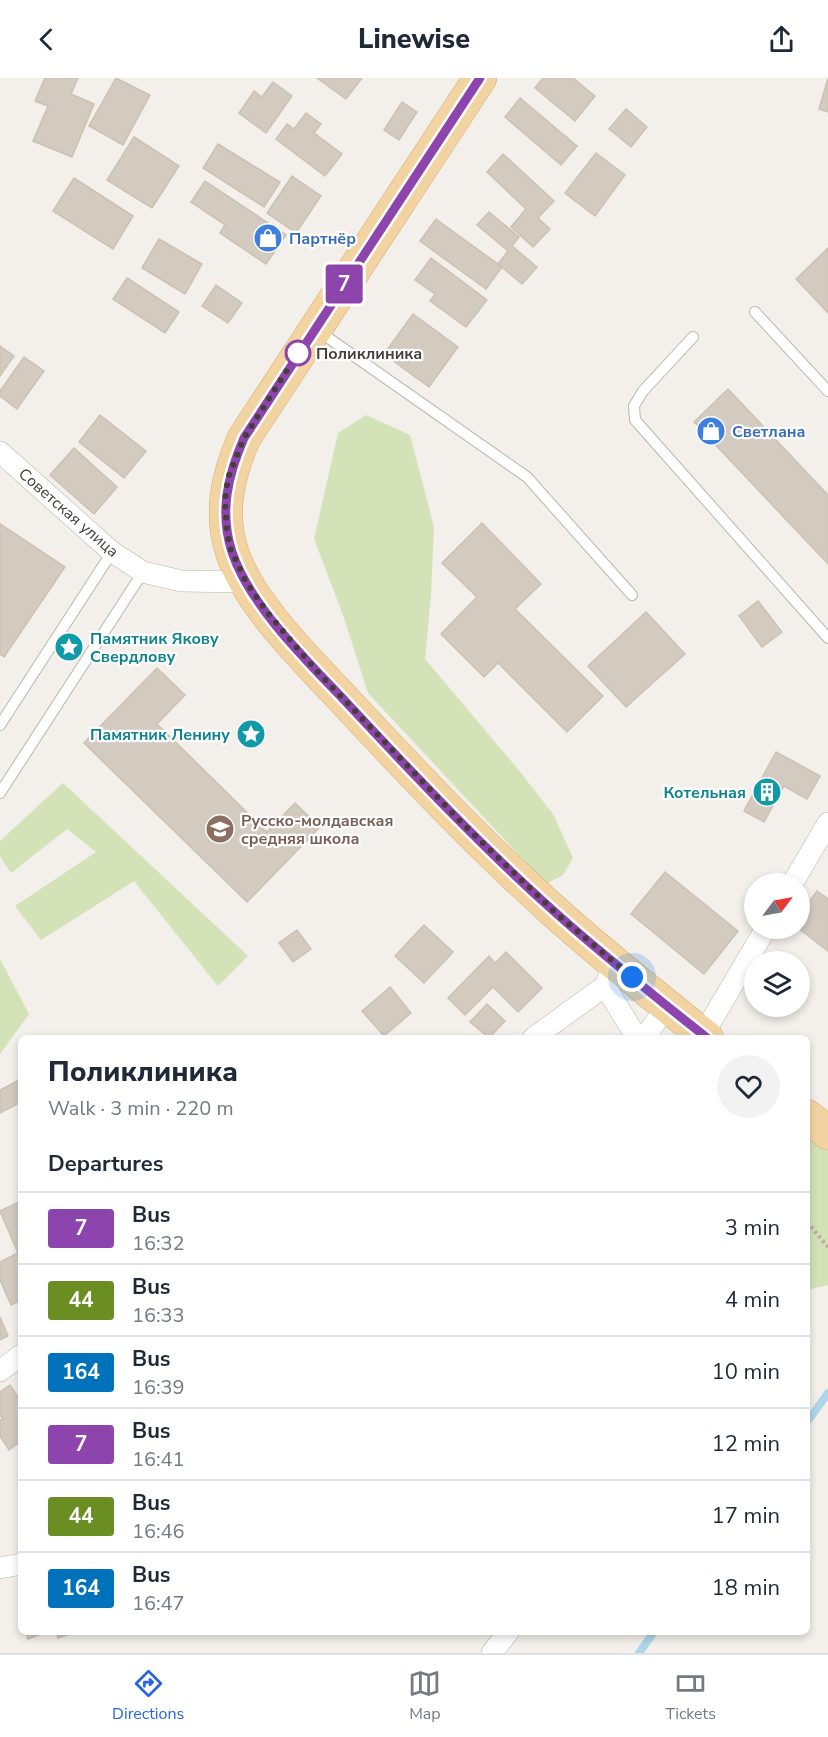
<!DOCTYPE html>
<meta charset="utf-8">
<style>
:root{--surface:#fff;--page:#f2f2f3;--text:#1f2937;--muted:#747a83;--line:#e0e1e3;--accent:#2563eb}
body{margin:0;font-family:"Nunito Sans",sans-serif;background:var(--page);color:var(--text);height:100vh;display:flex;flex-direction:column;font-size:22px;white-space:nowrap}
*{box-sizing:border-box;margin:0}
p{font-size:20px;color:var(--muted)}
.icon{flex:none;width:33px;height:33px;fill:none;stroke:currentColor;stroke-width:2;stroke-linecap:round;stroke-linejoin:round}
.map{position:relative;flex:1;overflow:hidden}
.side{position:absolute;left:18px;top:957px;width:792px;height:600px;display:flex;flex-direction:column;background:var(--surface);border-radius:9px;box-shadow:0 3px 9px #0003}
.side>*{flex:none}
.badge{padding:0 12px;border-radius:4px;font-size:21px;line-height:39px}
.needle{width:39px;rotate:58deg}
.tools{position:absolute;left:744px;top:795px;display:grid;gap:12px}
.tools a{display:grid;place-items:center;width:66px;height:66px;border-radius:50%;background:var(--surface);box-shadow:0 3px 9px #0003;font-size:30px}
.you{position:absolute;width:30px;height:30px;margin:-15px;border:4px solid #fff;border-radius:50%;background:#1a73e8;box-shadow:0 0 0 9px #1a73e833}
.map>.badge{position:absolute;translate:-50% -50%;box-shadow:0 0 0 3px #fff}
h2{padding:0 30px;font-size:22px;line-height:54px}
.round{display:grid;place-items:center;flex:none;width:63px;height:63px;border-radius:32px;background:var(--page)}
.summary{display:flex;align-items:center;justify-content:space-between;height:102px;padding:0 30px}
h1{font-size:28px;font-weight:800;line-height:45px}
ul{padding:0;list-style:none}
li{display:flex;align-items:center;gap:18px;height:72px;padding:0 30px;border-top:2px solid var(--line)}
li div{flex:1}
li b{display:block;font-size:22px}
li em{font-style:normal}
li .badge{min-width:66px;font-weight:700;text-align:center}
header{display:flex;justify-content:space-between;align-items:center;height:78px;padding:0 30px;background:var(--surface);font-size:27px;font-weight:800}
.tabs{display:flex;justify-content:space-around;align-items:center;height:84px;border-top:2px solid var(--line);background:var(--surface);font-size:16px;color:var(--muted)}
.tabs a{display:grid;justify-items:center;gap:3px}
.tabs .active{color:var(--accent)}
.map>svg:first-child{display:block}
.green{fill:#d3e2b7}
.lines{fill:none;stroke-linecap:round;stroke-linejoin:round}
.stream{stroke:#add6e8;stroke-width:8}
.building{fill:#d3cac0;stroke:#cdc1b4;stroke-width:1.5}
.lane-casing{stroke:#bdb6ad;stroke-width:12}
.street-casing{stroke:#bdb6ad;stroke-width:22}
.primary-casing{stroke:#d6ae75;stroke-width:34}
.path{stroke:#bdb0a0;stroke-width:4;stroke-dasharray:3 3;stroke-linecap:butt}
.lane{stroke:#fff;stroke-width:10}
.street{stroke:#fff;stroke-width:21}
.primary{stroke:#f2d4a3;stroke-width:33}
.line-casing{stroke:#fff;stroke-width:14}
.line{stroke:#8e44ad;stroke-width:9}
.walk{stroke:#463f39;stroke-width:6;stroke-dasharray:0 10.8}
.stop-dot{fill:#fff;stroke:#8e44ad;stroke-width:3}
.labels{text-anchor:middle;stroke-width:4.5;stroke-linejoin:round;paint-order:stroke}
.shop-label{font-size:16px;font-weight:bold;fill:#366cbe;stroke:#fff;text-anchor:start}
.stop-label{font-size:16px;font-weight:bold;fill:#463f39;stroke:#fff;text-anchor:start}
.street-label{font-size:16px;fill:#463f39;stroke:#fff}
.culture-label{font-size:16px;font-weight:bold;fill:#0d838f;stroke:#fff;text-anchor:end}
.education-label{font-size:16px;font-weight:bold;fill:#785e54;stroke:#fff;text-anchor:start}
</style>
<header><svg class="icon" aria-label="back" viewBox="0 0 24 24"><path d="M15 5l-7 7 7 7"/></svg>Linewise<svg class="icon" aria-label="share" viewBox="0 0 24 24"><path d="M12 15V3M7 8l5-5 5 5M5 13v7h14v-7"/></svg></header>
<div class="map">
<svg width="828" height="1575" viewBox="0 0 828 1575">
<rect width="100%" height="100%" fill="#f3efea"/>
<!-- green -->
<g class="green">
<path d="M366 337 410 357 434 449 431 516 425 581 517 690 553 736 573 780 563 797 546 806 368 615 343 537 314 461 338 355Z"/>
<path d="M63 705 248 878 218 908 134 803 41 862 15 828 96 774 67 751 11 795 0 778V763Z"/>
<path d="M0 881 29 936 0 976Z"/>
<path d="M807 1052 828 1070V1207L807 1212Z"/>
</g>
<g class="lines">
<!-- stream -->
<g class="stream">
<path d="M807 1344 828 1315"/>
<path d="M639 1575 654 1554"/>
</g>
</g>
<!-- building -->
<g class="building">
<path d="M45 0H78L71 16 94 26 72 79 33 63 48 28 35 23Z"/>
<path d="M116 0 150 17 123 67 89 48Z"/>
<path d="M317 0H362L346 21Z"/>
<path d="M543 0H573L595 18 575 43 535 10Z"/>
<path d="M828 0V34L819 31Z"/>
<path d="M273 4 292 18 266 55 239 35 254 13 262 19Z"/>
<path d="M520 20 577 68 561 87 505 39Z"/>
<path d="M402 24 417 34 399 62 384 52Z"/>
<path d="M626 31 647 49 631 69 609 51Z"/>
<path d="M306 35 321 46 314 55 342 76 325 98 276 61 287 46 294 51Z"/>
<path d="M134 59 179 88 152 130 107 102Z"/>
<path d="M218 66 280 104 264 129 203 90Z"/>
<path d="M596 75 625 97 595 138 565 115Z"/>
<path d="M503 76 554 123 538 140 550 151 533 169 511 149 526 131 487 94Z"/>
<path d="M292 98 321 118 296 155 267 135Z"/>
<path d="M74 100 133 138 113 171 53 133Z"/>
<path d="M205 103 286 157 266 186 220 155 225 147 191 124Z"/>
<path d="M489 134 519 159 512 168 537 189 522 206 498 186 508 173 477 147Z"/>
<path d="M436 141 502 189 486 211 420 163Z"/>
<path d="M159 161 202 186 185 216 142 190Z"/>
<path d="M828 170V235L796 201Z"/>
<path d="M431 180 487 222 466 249 430 223 435 216 415 202Z"/>
<path d="M127 200 179 234 165 255 113 221Z"/>
<path d="M216 207 242 225 228 245 202 228Z"/>
<path d="M413 236 458 269 429 309 384 276Z"/>
<path d="M0 268 14 278 0 298Z"/>
<path d="M24 279 44 293 17 331 0 318V313Z"/>
<path d="M728 311 828 417V486L694 344Z"/>
<path d="M100 337 146 373 124 400 79 364Z"/>
<path d="M74 370 117 409 94 436 50 397Z"/>
<path d="M482 445 541 506 515 531 603 618 567 654 498 585 484 599 441 556 477 519 442 485Z"/>
<path d="M0 446 65 489 4 579 0 576Z"/>
<path d="M758 523 782 554 762 569 739 538Z"/>
<path d="M646 534 685 576 626 629 588 588Z"/>
<path d="M157 590 185 617 157 646 267 754 295 725 320 749 247 824 84 665Z"/>
<path d="M776 674 820 698 807 721 784 708 764 744 744 733Z"/>
<path d="M665 794 738 853 704 896 631 836Z"/>
<path d="M817 813 828 821V873L798 850 800 836Z"/>
<path d="M424 847 453 874 424 905 395 878Z"/>
<path d="M297 852 311 871 293 884 279 865Z"/>
<path d="M506 874 542 910 518 934 493 909 465 937 448 920 489 878 495 885Z"/>
<path d="M390 909 411 935 384 958 362 933Z"/>
<path d="M487 926 505 943 489 960 470 944Z"/>
<path d="M21 1001V1024L0 1035V1012Z"/>
<path d="M21 1123V1222L11 1227 0 1202V1184L18 1175 0 1133Z"/>
<path d="M0 1239 8 1258 0 1262Z"/>
<path d="M10 1307 21 1324V1363L9 1372 0 1358V1342L3 1341 0 1337V1314Z"/>
<path d="M26 1554H46L28 1561Z"/>
<path d="M56 1554H75L58 1560Z"/>
</g>
<g class="lines">
<!-- lane casing -->
<g class="lane-casing">
<g id="lane">
<path d="M755 234 828 313"/>
<path d="M317 252 527 399 632 517"/>
<path d="M693 259 643 313 634 328 635 342 828 560"/>
<path d="M0 647 112 474"/>
<path d="M0 715 143 494"/>
</g>
</g>
<!-- street casing -->
<g class="street-casing">
<g id="street">
<path d="M0 374 112 474 143 494 181 503 246 504"/>
<path d="M792 806 828 745"/>
<path d="M605 908 637 960"/>
<path d="M703 957 766 850"/>
<path d="M533 960 605 908 615 884"/>
<path d="M644 960 667 928"/>
<path d="M0 1293 21 1277"/>
<path d="M0 1490 21 1486"/>
<path d="M492 1575 508 1554"/>
</g>
</g>
<!-- primary casing -->
<g class="primary-casing">
<g id="primary">
<path d="M480 0 244 360C228 397 219 434 232 474 250 528 308 583 346 624 414 697 483 770 557 836 605 879 657 920 707 960"/>
<path d="M807 1038 828 1055"/>
</g>
</g>
<!-- path -->
<path class="path" d="M807 1144 828 1169"/>
<!-- lane -->
<use href="#lane" class="lane"/>
<!-- street -->
<use href="#street" class="street"/>
<!-- primary -->
<use href="#primary" class="primary"/>
</g>
<g class="lines">
<!-- line casing -->
<g class="line-casing">
<path id="line" d="M480 0 244 360C228 397 219 434 232 474 250 528 307 583 346 624 414 697 483 770 557 836 605 879 657 920 707 960"/>
</g>
<!-- line -->
<use href="#line" class="line"/>
<!-- walk -->
<path class="walk" d="M298 275 244 360 228 400 225 422 227 454 231 472 246 504 267 534 314 590 464 747 558 837 632 899"/>
</g>
<!-- icons -->
<defs>
<g id="shop-disc" transform="scale(1.5)"><circle r="9.5" fill="#3f7fe0" stroke="#fff"/><path d="M-5-2.5h2.3a2.7 3.5 0 0 1 5.4 0H5L5.5 6h-11ZM-1.5-2.5h3a1.5 2.3 0 0 0-3 0Z" fill="#fff"/></g>
<g id="sight-disc" transform="scale(1.5)"><circle r="9.5" fill="#0f9aa8" stroke="#fff"/><path d="M0-6L1.8-2.2L6-1.7L2.9 1.2L3.7 5.4L0 3.3L-3.7 5.4L-2.9 1.2L-6-1.7L-1.8-2.2Z" fill="#fff"/></g>
<g id="building-disc" transform="scale(1.5)"><circle r="9.5" fill="#0f9aa8" stroke="#fff"/><path d="M-4-6H4V6H1V3H-1V6H-4ZM-2.5-4.3h1.7v1.8h-1.7ZM.8-4.3h1.7v1.8H.8ZM-2.5-1h1.7V.8h-1.7ZM.8-1h1.7V.8H.8Z" fill="#fff"/></g>
<g id="school-disc" transform="scale(1.5)"><circle r="9.5" fill="#8d6e63" stroke="#fff"/><path d="M0-5L7-2L0 1L-7-2ZM-4 1L0 2.5L4 1V4Q0 6-4 4Z" fill="#fff"/></g>
</defs>
<g fill-rule="evenodd">
<use href="#shop-disc" x="268" y="160"/>
<use href="#shop-disc" x="711" y="353"/>
<use href="#sight-disc" x="69" y="569"/>
<use href="#sight-disc" x="251" y="656"/>
<use href="#building-disc" x="767" y="714"/>
<use href="#school-disc" x="220" y="751"/>
</g>
<!-- markers -->
<circle class="stop-dot" cx="298" cy="275" r="12"/>
<g class="labels">
<!-- shop labels -->
<g class="shop-label">
<text x="289" y="166">Партнёр</text>
<text x="732" y="359">Светлана</text>
</g>
<!-- stop labels -->
<g class="stop-label">
<text x="316" y="281">Поликлиника</text>
</g>
<!-- street labels -->
<g class="street-label">
<text transform="translate(69 434) rotate(41)" y="6">Советская улица</text>
</g>
<!-- culture labels -->
<g class="culture-label">
<text x="90" y="566" text-anchor="start">Памятник Якову<tspan x="90" dy="18">Свердлову</tspan></text>
<text x="230" y="662">Памятник Ленину</text>
<text x="746" y="720">Котельная</text>
</g>
<!-- education labels -->
<g class="education-label">
<text x="241" y="748">Русско-молдавская<tspan x="241" dy="18">средняя школа</tspan></text>
</g>
</g>
</svg>
<div class="tools">
<a><svg class="needle" viewBox="-14 -14 28 28"><path d="M0-13l5 13h-10z" fill="#e53935"/><path d="M0 13l5-13h-10z" fill="#747a83"/></svg></a>
<a><svg class="icon" aria-label="layers" viewBox="0 0 24 24"><path d="M12 4l9 5-9 5-9-5zM3 14l9 5 9-5"/></svg></a>
</div>
<div class="you" style="left:632px;top:899px"></div>
<b class="badge" style="left:344px;top:206px;background:#8e44ad;color:#fff">7</b>
<section class="side">
<div class="summary"><div><h1>Поликлиника</h1><p>Walk · 3 min · 220 m</p></div><a class="round"><svg class="icon" aria-label="heart" viewBox="0 0 24 24"><path d="M12 20l-8-8c-3-5 5-10 8-4 3-6 11-1 8 4z"/></svg></a></div>
<h2>Departures</h2>
<ul>
<li><span class="badge" style="background:#8e44ad;color:#fff">7</span><div><b>Bus</b><p>16:32</p></div><em>3 min</em></li>
<li><span class="badge" style="background:#6b8e23;color:#fff">44</span><div><b>Bus</b><p>16:33</p></div><em>4 min</em></li>
<li><span class="badge" style="background:#0072bc;color:#fff">164</span><div><b>Bus</b><p>16:39</p></div><em>10 min</em></li>
<li><span class="badge" style="background:#8e44ad;color:#fff">7</span><div><b>Bus</b><p>16:41</p></div><em>12 min</em></li>
<li><span class="badge" style="background:#6b8e23;color:#fff">44</span><div><b>Bus</b><p>16:46</p></div><em>17 min</em></li>
<li><span class="badge" style="background:#0072bc;color:#fff">164</span><div><b>Bus</b><p>16:47</p></div><em>18 min</em></li>
</ul>
</section>
</div>
<nav class="tabs">
<a class="active"><svg class="icon" aria-label="directions" viewBox="0 0 24 24"><path d="M12 3l9 9-9 9-9-9zM9 14v-3h6M13 9l2 2-2 2"/></svg>Directions</a>
<a><svg class="icon" aria-label="map" viewBox="0 0 24 24"><path d="M3 6l6-2 6 2 6-2v14l-6 2-6-2-6 2zM9 4v14M15 6v14"/></svg>Map</a>
<a><svg class="icon" aria-label="tickets" viewBox="0 0 24 24"><path d="M3 7h18v10H3zM15 7v10"/></svg>Tickets</a>
</nav>
